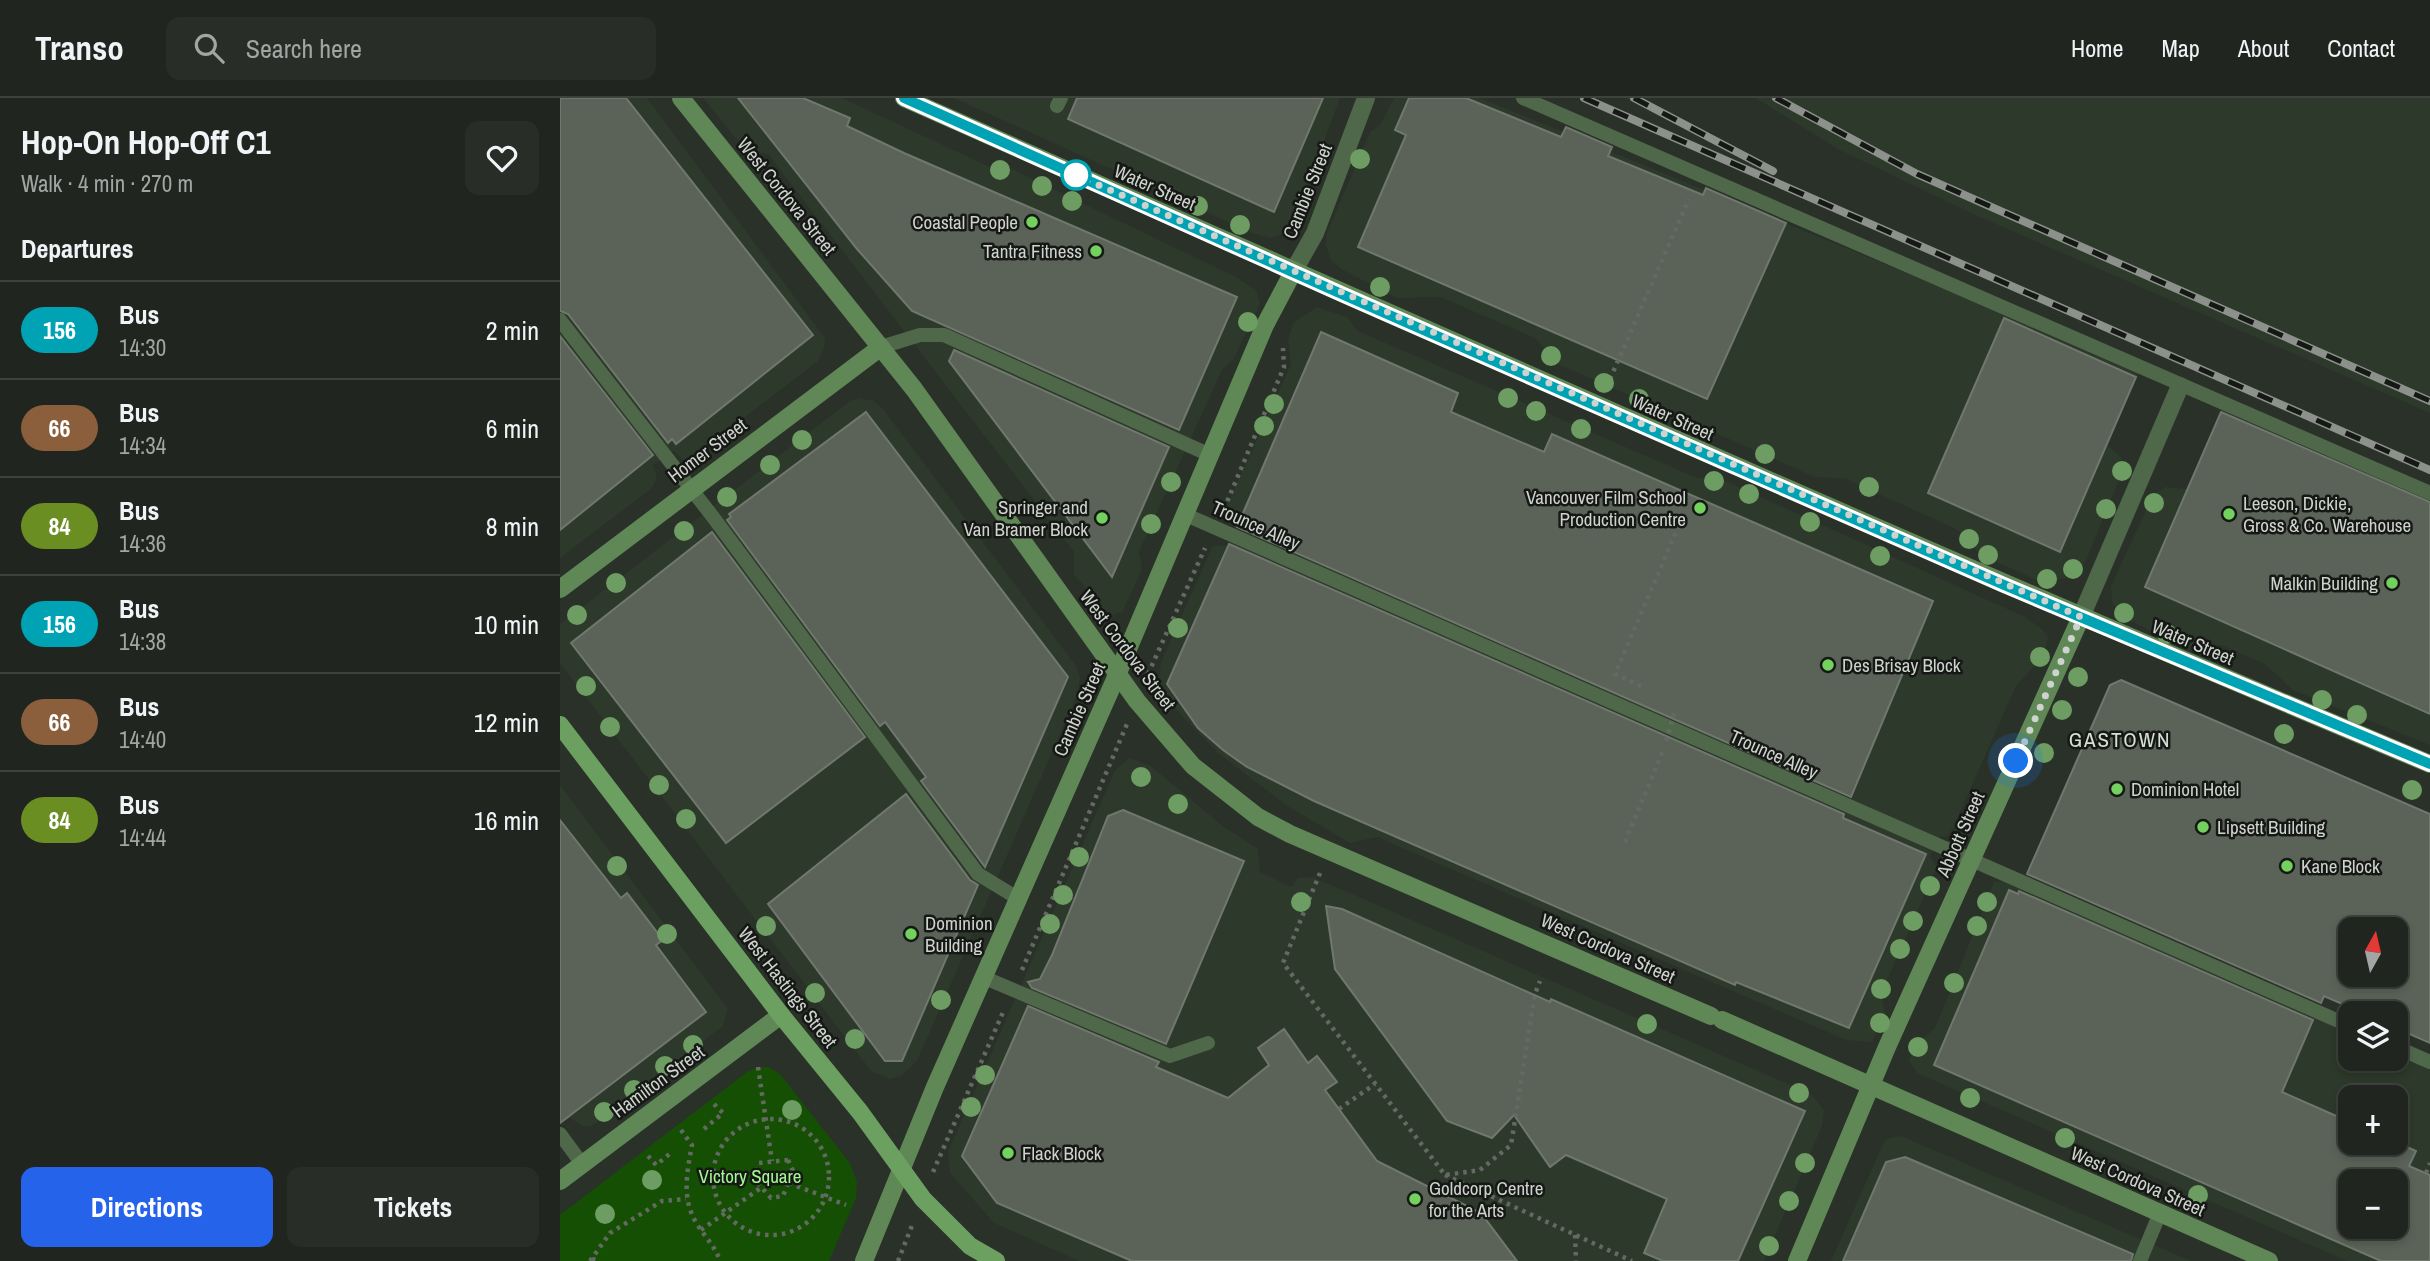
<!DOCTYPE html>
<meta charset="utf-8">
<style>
:root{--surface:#20251f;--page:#282d28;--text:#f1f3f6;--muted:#a2a5a4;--line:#3d423d;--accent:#2563eb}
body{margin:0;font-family:"Archivo Narrow",sans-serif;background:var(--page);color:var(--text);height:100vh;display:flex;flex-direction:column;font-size:26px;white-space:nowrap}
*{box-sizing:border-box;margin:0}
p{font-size:23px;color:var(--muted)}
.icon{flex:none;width:38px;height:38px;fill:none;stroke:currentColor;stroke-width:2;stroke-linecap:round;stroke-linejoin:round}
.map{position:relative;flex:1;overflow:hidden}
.sheet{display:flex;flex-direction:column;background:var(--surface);width:560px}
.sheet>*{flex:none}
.badge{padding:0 14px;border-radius:23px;font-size:24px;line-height:46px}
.needle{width:46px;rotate:8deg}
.buttons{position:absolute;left:1778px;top:819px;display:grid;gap:14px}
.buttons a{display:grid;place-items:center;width:70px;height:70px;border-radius:14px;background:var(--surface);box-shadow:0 4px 10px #0003,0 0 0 2px var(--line);font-size:35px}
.you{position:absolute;width:35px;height:35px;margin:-18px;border:5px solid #fff;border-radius:50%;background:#1a73e8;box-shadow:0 0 0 10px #1a73e833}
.map>.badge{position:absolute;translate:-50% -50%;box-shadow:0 0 0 4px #fff}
h2{padding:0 21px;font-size:26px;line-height:63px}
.round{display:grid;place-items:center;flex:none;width:74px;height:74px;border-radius:14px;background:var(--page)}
.overview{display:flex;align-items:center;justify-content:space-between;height:119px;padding:0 21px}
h1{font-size:33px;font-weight:800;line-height:52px}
.button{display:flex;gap:14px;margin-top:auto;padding:14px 21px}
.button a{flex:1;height:80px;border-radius:14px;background:var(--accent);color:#fff;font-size:28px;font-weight:800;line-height:80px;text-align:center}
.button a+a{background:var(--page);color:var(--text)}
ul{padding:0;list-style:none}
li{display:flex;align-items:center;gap:21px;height:98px;padding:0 21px;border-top:2px solid var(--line)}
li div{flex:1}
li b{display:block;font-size:26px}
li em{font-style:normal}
li .badge{min-width:77px;font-weight:700;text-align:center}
header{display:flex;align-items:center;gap:42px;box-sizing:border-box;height:98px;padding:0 35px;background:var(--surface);border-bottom:2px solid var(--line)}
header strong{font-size:33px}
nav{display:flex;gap:38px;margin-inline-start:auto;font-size:24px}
.search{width:490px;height:63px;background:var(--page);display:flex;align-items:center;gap:18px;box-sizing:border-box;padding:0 24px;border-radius:14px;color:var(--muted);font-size:26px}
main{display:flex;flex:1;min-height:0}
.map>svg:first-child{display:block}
.built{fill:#2d392b;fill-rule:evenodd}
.green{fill:#154f04}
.building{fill:#5b6359;stroke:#70786e;stroke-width:2;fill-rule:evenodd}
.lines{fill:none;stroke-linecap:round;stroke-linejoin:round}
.path{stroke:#646a63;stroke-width:4.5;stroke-dasharray:3.5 5;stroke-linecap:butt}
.lane{stroke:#4f684a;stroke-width:14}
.street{stroke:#4f684a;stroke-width:18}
.secondary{stroke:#608857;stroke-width:18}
.primary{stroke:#6ca061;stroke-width:18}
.rail-casing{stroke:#8c928b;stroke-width:8}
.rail{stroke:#151814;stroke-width:5;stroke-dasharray:16;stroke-linecap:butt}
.path-bridge{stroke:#646a63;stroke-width:4.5;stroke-dasharray:3.5 5;stroke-linecap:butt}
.tree{fill:#6d9d63}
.line-casing{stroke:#fff;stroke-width:16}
.line{stroke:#00a3b4;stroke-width:10}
.walk{stroke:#ced3cd;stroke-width:7;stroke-dasharray:0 12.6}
.stop-dot{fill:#fff;stroke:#00a3b4;stroke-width:3.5}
.poi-dot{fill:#72d25d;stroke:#151814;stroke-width:2.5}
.labels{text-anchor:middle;stroke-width:5;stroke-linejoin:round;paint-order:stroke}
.street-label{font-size:19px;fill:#ced3cd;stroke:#151814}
.poi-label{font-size:19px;fill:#ced3cd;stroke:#151814;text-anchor:start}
.park-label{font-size:19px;fill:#a3f692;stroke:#151814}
.neighbourhood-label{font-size:21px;letter-spacing:2px;fill:#d7e0d5;stroke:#151814}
</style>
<header>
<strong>Transo</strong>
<div class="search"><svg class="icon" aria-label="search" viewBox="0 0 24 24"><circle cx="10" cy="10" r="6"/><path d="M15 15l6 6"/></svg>Search here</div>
<nav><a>Home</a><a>Map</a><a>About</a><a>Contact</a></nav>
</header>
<main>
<section class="sheet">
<div class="overview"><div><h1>Hop-On Hop-Off C1</h1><p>Walk · 4 min · 270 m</p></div><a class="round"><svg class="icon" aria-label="heart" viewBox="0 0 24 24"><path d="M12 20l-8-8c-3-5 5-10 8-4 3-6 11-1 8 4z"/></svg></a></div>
<h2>Departures</h2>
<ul>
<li><span class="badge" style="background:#00a3b4;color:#fff">156</span><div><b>Bus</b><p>14:30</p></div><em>2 min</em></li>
<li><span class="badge" style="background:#8b5e3c;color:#fff">66</span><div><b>Bus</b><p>14:34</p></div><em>6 min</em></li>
<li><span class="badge" style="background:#6b8e23;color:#fff">84</span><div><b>Bus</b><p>14:36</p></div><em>8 min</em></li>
<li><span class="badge" style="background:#00a3b4;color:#fff">156</span><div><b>Bus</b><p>14:38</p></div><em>10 min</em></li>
<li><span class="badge" style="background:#8b5e3c;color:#fff">66</span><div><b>Bus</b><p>14:40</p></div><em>12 min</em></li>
<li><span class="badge" style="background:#6b8e23;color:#fff">84</span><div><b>Bus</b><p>14:44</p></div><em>16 min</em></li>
</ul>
<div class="button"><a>Directions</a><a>Tickets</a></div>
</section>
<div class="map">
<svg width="1870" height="1163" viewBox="0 0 1870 1163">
<rect width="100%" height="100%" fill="#2a3129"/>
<!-- built -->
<g class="built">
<path d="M0 0H87L265 240 264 251 257 264 129 362 122 361 114 353 93 367 97 381 92 390 0 460Z"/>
<path d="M143 0H282L430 69H448L466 78 676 179 696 192 700 206 673 262 662 272 579 454 582 472 562 514 552 517 542 511 514 476V454L208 56 186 53Z"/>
<path d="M394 0H780L734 123 725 135 711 140 695 136Z"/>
<path d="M834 0H920L1581 271 1547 347 1561 359 1563 372 1525 465 1506 480 1492 483 1476 482 1420 456 1398 432 1286 381 1255 379 996 265 975 240 880 199 837 200 781 171 771 162 766 147 767 135 810 34 820 27Z"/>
<path d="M1196 0H1870V315L1413 116 1278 51Z"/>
<path d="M757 209 787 219 798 233 1137 380H1159L1465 519 1482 531 1488 540 1483 558 1456 588 1393 730 1387 739 1380 738 1370 759 1377 769 1321 896 1325 916 1312 944 1286 942 817 739 790 745 726 707 658 655 606 601 598 588 601 564 653 447 667 448 672 438 675 426 668 414V406L731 266 728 243 733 225Z"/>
<path d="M300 300 314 303 323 311 516 568 520 579 518 595 357 963 341 978 330 981 311 973 0 565V526L290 303Z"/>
<path d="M1664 307 1870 393V647L1733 592 1705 566 1661 547 1623 549 1559 517 1552 504 1551 488 1593 397 1605 389 1627 391Z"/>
<path d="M570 660 591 668 664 729 698 751 700 774 731 789 738 780 753 779 1251 996 1264 1012 1262 1028 1204 1163H519L434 1125 390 1075 388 1054 555 672Z"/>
<path d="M0 687 168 911 163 928 32 1028 25 1029 10 1020 0 1027Z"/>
<path d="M1434 784H1448L1790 936V961H1836V956L1870 971V1163H1787L1357 975 1349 963 1355 947 1375 930ZM1790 999H1836V1045H1790ZM1790 1083H1836V1129H1790Z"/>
<path d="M1339 1038 1346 1040 1631 1163H1271L1322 1048 1327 1041Z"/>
</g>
<!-- green -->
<path class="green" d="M198 969H208L220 976 289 1064 297 1083 296 1100 269 1163H0V1117L187 974Z"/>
<!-- building -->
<g class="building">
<path d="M0 0H66L253 237 116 346 112 341 108 345 8 216 0 213Z"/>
<path d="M178 0H243L290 20 287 28 344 55 677 199 619 332 352 213 297 151Z"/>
<path d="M517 0H763L714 114 508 21Z"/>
<path d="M849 0H906L1001 39 1006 29 1052 49 1048 58 1143 97 1146 90 1226 125 1147 301 798 149 846 37 835 32Z"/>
<path d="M1444 220 1576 279 1500 454 1368 395Z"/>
<path d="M761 234 898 295 891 314 984 354 992 336 1373 503 1291 699 677 429Z"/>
<path d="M0 238 93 357 0 432Z"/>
<path d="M394 252 609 349 552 479 389 263Z"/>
<path d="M306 314 508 579 425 769 361 683 366 679 325 624 320 628 167 422 171 419 169 416Z"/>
<path d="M1661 314 1870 404V616L1585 489Z"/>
<path d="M152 434 305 639 166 745 11 545Z"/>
<path d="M669 446 1284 716 1283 720 1366 756 1289 930 1176 884 1175 887 754 703 687 669 663 652 638 630 607 586Z"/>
<path d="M1561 582 1870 716V945L1836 930V915H1803L1764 898 1761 905 1467 776 1550 587ZM1790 831H1836V877H1790Z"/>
<path d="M346 696 410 782 418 787 342 963H325L208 806Z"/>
<path d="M563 712 684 763 606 946 472 890 468 884 480 881 492 857 548 718Z"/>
<path d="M0 722 61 800 67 795 103 842 96 847 146 914 0 1025Z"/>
<path d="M1449 792 1458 796 1459 793 1753 922 1722 994 1790 1024V1045L1836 1044 1856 1053 1849 1068 1870 1077V1163H1821L1374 967ZM1790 1083H1836V1129H1790Z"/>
<path d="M766 808 782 811 990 904 991 901 1245 1013 1178 1163H1103L1084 1155 1107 1101 1006 1057 990 1069 954 1017 932 1040 887 1023 775 871Z"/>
<path d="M468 908 599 964 596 969 668 1000 709 967 698 950 724 931 748 965 757 958 777 984 765 992 817 1063 921 1115 957 1163H572L437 1105 402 1058Z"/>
<path d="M1345 1059 1573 1156 1571 1163H1283L1326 1064Z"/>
</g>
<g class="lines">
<!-- path -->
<g class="path">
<path d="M1050 281 1129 101"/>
<path d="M664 411 724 269 723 250"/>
<path d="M588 576 645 450"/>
<path d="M1081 588 1055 576 1119 427"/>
<path d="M1065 744 1104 650"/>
<path d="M760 775 723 865 885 1077 920 1072 951 1047 975 896 980 883"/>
<path d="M462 872 567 626"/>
<path d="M198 969 212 1063"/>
<path d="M779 1011 815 986"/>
<circle cx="211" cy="1079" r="58"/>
<path d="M144 1031 163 1015 154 1006"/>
<path d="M121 1032 132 1047C127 1074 121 1101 137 1126 145 1139 155 1148 160 1163"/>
<path d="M88 1058 96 1067 112 1054"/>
<path d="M228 1062 233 1073 223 1098 211 1100 194 1081 199 1065Z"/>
<path d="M373 1074 444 912"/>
<path d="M1866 1075 1870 1065"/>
<path d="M885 1077 1072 1163"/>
<path d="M229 1085 286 1107"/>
<path d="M141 1132 202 1089"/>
<path d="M1015 1137 1016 1163"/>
<path d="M32 1161 39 1163"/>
<path d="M30 1163 50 1135 102 1103 126 1101"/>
<path d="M338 1163 353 1125"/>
</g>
<!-- lane -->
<g class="lane">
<path d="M963 0 1870 395"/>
<path d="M497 8 501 0"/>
<path d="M0 222 153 419 418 776 459 801"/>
<path d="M321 249 360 237H384L650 357"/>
<path d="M624 416 1790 928"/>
<path d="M425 880 610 958 648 945"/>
<path d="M1836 949 1870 964"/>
<path d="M0 1036 22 1066"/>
<path d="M1580 1163 1600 1115"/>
</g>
<!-- street -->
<g class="street">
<path d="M733 174 755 135 806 0"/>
<path d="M1521 519 1620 288"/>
</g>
<!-- secondary -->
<g class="secondary">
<path d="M121 0 354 291 577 603 633 668 698 719 730 736 1151 918"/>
<path d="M344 0C852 224 1358 452 1870 666"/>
<path d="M0 491 321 249"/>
<path d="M1162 922 1709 1163"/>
<path d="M0 1083 221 917"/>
<path d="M304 1163 375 989 557 577 705 227 733 174"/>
<path d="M1237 1163 1327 949 1521 519"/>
</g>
<!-- primary -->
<path class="primary" d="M0 627 221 917 300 1014 363 1101 410 1148 436 1163"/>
<!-- rail casing -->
<g class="rail-casing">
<g id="rail">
<path d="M1024 0 1870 372"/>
<path d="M1074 0 1213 73"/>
<path d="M1216 0 1357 76 1870 303"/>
</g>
</g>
<!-- rail -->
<use href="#rail" class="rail"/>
<!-- path-bridge -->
<path class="path-bridge" d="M1106 643 1115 612"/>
</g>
<!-- trees -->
<g class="tree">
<circle cx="800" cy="61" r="10"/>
<circle cx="440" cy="72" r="10"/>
<circle cx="482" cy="88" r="10"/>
<circle cx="512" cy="103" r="10"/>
<circle cx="638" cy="108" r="10"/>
<circle cx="680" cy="127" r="10"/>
<circle cx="820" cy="189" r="10"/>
<circle cx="688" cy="224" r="10"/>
<circle cx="991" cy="258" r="10"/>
<circle cx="1044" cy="285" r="10"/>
<circle cx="948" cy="300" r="10"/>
<circle cx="1079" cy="301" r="10"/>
<circle cx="714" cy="306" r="10"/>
<circle cx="976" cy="313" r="10"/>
<circle cx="704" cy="328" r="10"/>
<circle cx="1021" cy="331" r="10"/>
<circle cx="242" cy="342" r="10"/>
<circle cx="1205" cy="356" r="10"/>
<circle cx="210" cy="367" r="10"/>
<circle cx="1562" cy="373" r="10"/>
<circle cx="1154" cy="383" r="10"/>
<circle cx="611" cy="384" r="10"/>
<circle cx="1309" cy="389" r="10"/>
<circle cx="1189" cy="396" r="10"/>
<circle cx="167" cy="399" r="10"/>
<circle cx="1594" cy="405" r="10"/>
<circle cx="1546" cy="411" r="10"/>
<circle cx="1250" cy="424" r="10"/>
<circle cx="591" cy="426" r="10"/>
<circle cx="124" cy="433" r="10"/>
<circle cx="1409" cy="441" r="10"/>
<circle cx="1428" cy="457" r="10"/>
<circle cx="1320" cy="458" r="10"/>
<circle cx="1513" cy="471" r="10"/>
<circle cx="1487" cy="481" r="10"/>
<circle cx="56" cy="485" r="10"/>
<circle cx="1564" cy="515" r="10"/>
<circle cx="17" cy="517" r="10"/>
<circle cx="618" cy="530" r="10"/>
<circle cx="1607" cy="536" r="10"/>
<circle cx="1480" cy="559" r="10"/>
<circle cx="1518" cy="579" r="10"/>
<circle cx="26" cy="588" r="10"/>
<circle cx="1762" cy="602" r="10"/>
<circle cx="1502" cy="612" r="10"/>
<circle cx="1797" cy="617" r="10"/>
<circle cx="50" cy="629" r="10"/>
<circle cx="1724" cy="636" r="10"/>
<circle cx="1484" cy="655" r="10"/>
<circle cx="581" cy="679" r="10"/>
<circle cx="99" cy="687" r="10"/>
<circle cx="1852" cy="692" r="10"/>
<circle cx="618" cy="706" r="10"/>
<circle cx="126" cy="721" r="10"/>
<circle cx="519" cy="759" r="10"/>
<circle cx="57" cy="768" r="10"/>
<circle cx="1370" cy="788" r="10"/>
<circle cx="503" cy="797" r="10"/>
<circle cx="741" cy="804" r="10"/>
<circle cx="1427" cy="804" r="10"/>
<circle cx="1353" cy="823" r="10"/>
<circle cx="490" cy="826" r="10"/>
<circle cx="206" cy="828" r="10"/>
<circle cx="1417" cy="828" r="10"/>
<circle cx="107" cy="836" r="10"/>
<circle cx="1340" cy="851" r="10"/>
<circle cx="1394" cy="885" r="10"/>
<circle cx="1321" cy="891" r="10"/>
<circle cx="255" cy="895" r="10"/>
<circle cx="381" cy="902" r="10"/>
<circle cx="1320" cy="925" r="10"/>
<circle cx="1087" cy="926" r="10"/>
<circle cx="295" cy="941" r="10"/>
<circle cx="133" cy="947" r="10"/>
<circle cx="1358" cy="949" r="10"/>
<circle cx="105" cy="968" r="10"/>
<circle cx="425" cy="977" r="10"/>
<circle cx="74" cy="992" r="10"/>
<circle cx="1239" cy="995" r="10"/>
<circle cx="1410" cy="1000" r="10"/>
<circle cx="411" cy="1009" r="10"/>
<circle cx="232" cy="1012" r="10"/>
<circle cx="44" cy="1014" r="10"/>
<circle cx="1505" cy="1040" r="10"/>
<circle cx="1245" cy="1065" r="10"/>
<circle cx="92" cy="1082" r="10"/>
<circle cx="1638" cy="1097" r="10"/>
<circle cx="1229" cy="1103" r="10"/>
<circle cx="45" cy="1116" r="10"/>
<circle cx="1209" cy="1148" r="10"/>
</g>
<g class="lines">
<!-- line casing -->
<g class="line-casing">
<path id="line" d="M344 0 786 198 1444 487 1870 666"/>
</g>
<!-- line -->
<use href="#line" class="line"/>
<!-- walk -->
<path class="walk" d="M516 77 1521 519 1456 663"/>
</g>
<!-- markers -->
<circle class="stop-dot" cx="516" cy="77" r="14"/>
<g class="poi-dot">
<circle cx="472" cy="124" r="7"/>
<circle cx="536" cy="153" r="7"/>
<circle cx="1140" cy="410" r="7"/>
<circle cx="1669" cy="416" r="7"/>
<circle cx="542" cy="420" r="7"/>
<circle cx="1832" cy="485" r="7"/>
<circle cx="1268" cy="567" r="7"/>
<circle cx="1557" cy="691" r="7"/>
<circle cx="1643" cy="729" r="7"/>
<circle cx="1727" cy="768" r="7"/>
<circle cx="351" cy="836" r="7"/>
<circle cx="448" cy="1055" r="7"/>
<circle cx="855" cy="1101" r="7"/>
</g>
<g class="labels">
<!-- street labels -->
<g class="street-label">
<text transform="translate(595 89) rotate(24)" y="7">Water Street</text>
<text transform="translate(747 93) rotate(-68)" y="7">Cambie Street</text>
<text transform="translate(227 98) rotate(51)" y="7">West Cordova Street</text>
<text transform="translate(1113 319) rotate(24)" y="7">Water Street</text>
<text transform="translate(147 352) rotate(-37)" y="7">Homer Street</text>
<text transform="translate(696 427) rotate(24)" y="7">Trounce Alley</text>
<text transform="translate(1633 544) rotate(23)" y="7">Water Street</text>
<text transform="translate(568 552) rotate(53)" y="7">West Cordova Street</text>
<text transform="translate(519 611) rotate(-66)" y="7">Cambie Street</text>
<text transform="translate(1214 656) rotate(24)" y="7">Trounce Alley</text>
<text transform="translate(1400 736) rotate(-66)" y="7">Abbott Street</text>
<text transform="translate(1048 850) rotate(24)" y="7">West Cordova Street</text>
<text transform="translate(228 889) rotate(52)" y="7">West Hastings Street</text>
<text transform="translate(98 983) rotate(-36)" y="7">Hamilton Street</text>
<text transform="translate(1578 1083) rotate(24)" y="7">West Cordova Street</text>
</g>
<!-- poi labels -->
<g class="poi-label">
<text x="458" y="131" text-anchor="end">Coastal People</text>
<text x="522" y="160" text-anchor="end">Tantra Fitness</text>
<text x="1126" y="406" text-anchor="end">Vancouver Film School<tspan x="1126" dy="22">Production Centre</tspan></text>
<text x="1683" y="412">Leeson, Dickie,<tspan x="1683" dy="22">Gross &amp; Co. Warehouse</tspan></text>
<text x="528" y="416" text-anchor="end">Springer and<tspan x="528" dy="22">Van Bramer Block</tspan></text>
<text x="1818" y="492" text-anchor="end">Malkin Building</text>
<text x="1282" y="574">Des Brisay Block</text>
<text x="1571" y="698">Dominion Hotel</text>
<text x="1657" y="736">Lipsett Building</text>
<text x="1741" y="775">Kane Block</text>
<text x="365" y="832">Dominion<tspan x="365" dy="22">Building</tspan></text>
<text x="462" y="1062">Flack Block</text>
<text x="869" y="1097">Goldcorp Centre<tspan x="869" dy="22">for the Arts</tspan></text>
</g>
<!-- park labels -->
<g class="park-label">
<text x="190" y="1085">Victory Square</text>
</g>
<!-- neighbourhood labels -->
<g class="neighbourhood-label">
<text x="1560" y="649">GASTOWN</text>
</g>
</g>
</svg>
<div class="buttons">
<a><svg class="needle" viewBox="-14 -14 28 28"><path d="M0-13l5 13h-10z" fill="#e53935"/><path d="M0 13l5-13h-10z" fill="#a2a5a4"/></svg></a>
<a><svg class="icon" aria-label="layers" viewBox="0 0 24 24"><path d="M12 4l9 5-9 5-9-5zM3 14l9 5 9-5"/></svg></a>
<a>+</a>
<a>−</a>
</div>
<div class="you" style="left:1456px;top:663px"></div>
</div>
</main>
